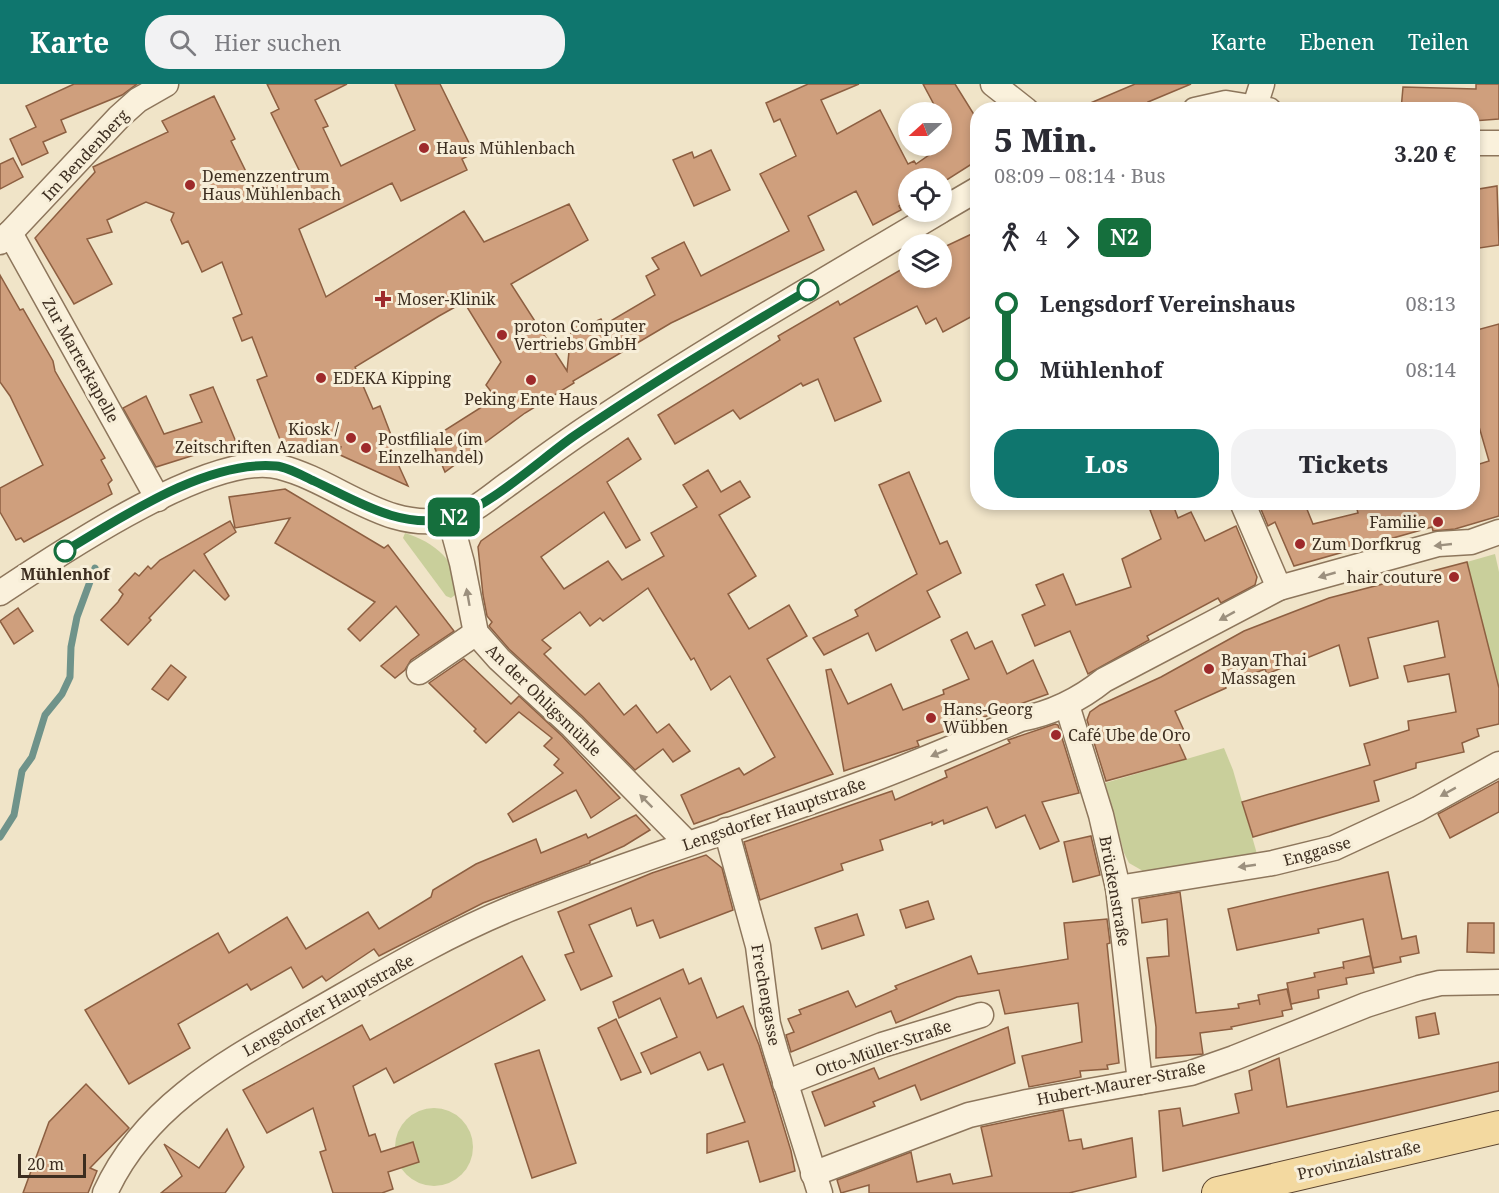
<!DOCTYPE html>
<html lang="de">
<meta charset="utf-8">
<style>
:root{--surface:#fff;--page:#f2f2f3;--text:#2b2b33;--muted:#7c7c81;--accent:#0f766e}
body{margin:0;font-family:"Noto Serif",serif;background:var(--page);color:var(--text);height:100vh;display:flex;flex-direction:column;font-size:22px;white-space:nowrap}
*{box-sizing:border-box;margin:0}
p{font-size:20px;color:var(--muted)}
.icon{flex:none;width:33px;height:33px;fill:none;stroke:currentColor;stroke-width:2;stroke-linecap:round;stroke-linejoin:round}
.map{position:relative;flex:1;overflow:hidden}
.drawer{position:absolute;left:970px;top:18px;width:510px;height:408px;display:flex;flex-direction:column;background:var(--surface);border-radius:24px;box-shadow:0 3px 9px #0003}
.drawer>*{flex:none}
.badge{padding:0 12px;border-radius:9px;font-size:21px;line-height:39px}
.needle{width:39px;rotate:249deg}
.fabs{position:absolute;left:898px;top:18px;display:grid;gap:12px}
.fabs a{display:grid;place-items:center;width:54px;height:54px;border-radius:50%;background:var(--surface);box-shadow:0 3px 9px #0003;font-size:30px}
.scale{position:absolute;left:18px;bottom:15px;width:68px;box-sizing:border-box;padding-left:6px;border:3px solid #3d2e20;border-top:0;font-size:16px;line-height:21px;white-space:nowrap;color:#3d2e20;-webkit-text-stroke:4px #f7eed8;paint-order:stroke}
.map>.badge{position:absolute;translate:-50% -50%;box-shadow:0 0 0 3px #fff}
.legs{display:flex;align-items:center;gap:9px;height:66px;padding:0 24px;font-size:20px}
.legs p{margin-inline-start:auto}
.head{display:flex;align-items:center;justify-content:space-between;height:102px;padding:0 24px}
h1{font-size:33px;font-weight:800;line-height:45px}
.primary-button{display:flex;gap:12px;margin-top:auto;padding:12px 24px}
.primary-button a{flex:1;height:69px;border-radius:24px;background:var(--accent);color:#fff;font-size:24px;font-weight:800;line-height:69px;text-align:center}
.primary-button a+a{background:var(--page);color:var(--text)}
ul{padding:0 24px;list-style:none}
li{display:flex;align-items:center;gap:21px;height:66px;font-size:22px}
li i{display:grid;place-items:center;width:9px;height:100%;margin:0 8px;background:currentColor}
li i::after{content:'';width:15px;height:15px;margin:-8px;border:4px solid;border-radius:50%;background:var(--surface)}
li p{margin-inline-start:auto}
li:first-child i{background:linear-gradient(#0000 50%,currentColor 0)}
li:last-child i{background:linear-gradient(currentColor 50%,#0000 0)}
header{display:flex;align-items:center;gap:36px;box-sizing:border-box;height:84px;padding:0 30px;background:var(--accent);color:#fff}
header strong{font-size:28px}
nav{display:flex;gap:33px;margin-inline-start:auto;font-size:21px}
.search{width:420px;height:54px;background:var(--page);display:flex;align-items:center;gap:15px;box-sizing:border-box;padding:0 21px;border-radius:24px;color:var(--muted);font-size:22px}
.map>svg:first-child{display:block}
.green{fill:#c9cf9b}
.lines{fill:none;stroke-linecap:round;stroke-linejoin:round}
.stream{stroke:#6f938a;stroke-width:7}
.building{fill:#cf9f7d;stroke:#8d5f41;stroke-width:1.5}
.minor-casing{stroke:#8d765c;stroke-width:27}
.major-casing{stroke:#5b4430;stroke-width:34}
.minor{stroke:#faf1dc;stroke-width:24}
.major{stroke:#f3d9a0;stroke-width:32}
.oneway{fill:#9c907e}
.line-1-casing{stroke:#fff;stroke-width:14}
.line-1{stroke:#156f3d;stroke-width:9}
.poi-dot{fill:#9e2a2b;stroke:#f7eed8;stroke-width:2}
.stop-1-dot{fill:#fff;stroke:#156f3d;stroke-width:3}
.labels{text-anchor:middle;stroke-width:6;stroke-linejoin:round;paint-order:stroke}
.poi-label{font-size:16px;fill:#3d2e20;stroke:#f7eed8;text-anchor:start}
.street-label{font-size:16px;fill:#3d2e20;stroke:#f7eed8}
.stop-label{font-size:16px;font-weight:bold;fill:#3d2e20;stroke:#f7eed8}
</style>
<header>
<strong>Karte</strong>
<div class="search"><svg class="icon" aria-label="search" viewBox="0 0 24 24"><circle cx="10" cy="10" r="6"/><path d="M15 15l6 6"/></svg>Hier suchen</div>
<nav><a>Karte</a><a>Ebenen</a><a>Teilen</a></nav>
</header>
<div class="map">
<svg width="1499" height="1109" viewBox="0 0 1499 1109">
<rect width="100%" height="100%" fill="#f0e4c8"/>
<!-- green -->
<g class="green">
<path d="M405 449C432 457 463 479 455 511L451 514 446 512 403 454Z"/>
<path d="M1495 470 1499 488V604L1467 478Z"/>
<path d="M1224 664 1233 686 1257 770 1143 787 1129 779 1124 769 1105 699Z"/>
<circle cx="434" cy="1063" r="39"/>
</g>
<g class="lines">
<!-- stream -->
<path class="stream" d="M0 753 14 731 22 687 32 673 45 631 62 610 70 593 71 563 77 533 95 484"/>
</g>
<!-- building -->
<g class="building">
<path d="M74 0H137L122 11 61 36 66 48 43 58 48 69 22 81 10 55 36 43 26 22Z"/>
<path d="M267 0H347L315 16 328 42 323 44 341 82 415 46 395 0H440L474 69 462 75 467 86 401 117 392 99 299 145 326 213 464 127 484 158 569 120 588 156 511 200 567 287 572 238 592 239 601 235 604 241 655 211 646 192 659 185 652 174 684 158 701 192 789 147 760 90 796 72 780 35 774 38 766 19 808 0H859L821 16 837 50 880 26 908 80 914 77 916 80 942 62V28H938L923 0H955L978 37V76L942 99V94H909V117L899 122 901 126 873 141 856 107 808 132 824 166 671 239 573 297 574 299 525 329 445 388 431 355 496 314 486 301 501 278 464 218 439 232 355 283 373 325 380 322 393 356 388 358 408 402 338 370 341 363 281 358 257 296 267 292 252 253 242 257 233 234 242 230 222 178 202 188 188 157 182 160 171 136 174 129 146 118 107 136 112 148 87 155 112 200 74 220 35 154 95 88 93 83 168 48 162 37 214 12 235 55 231 57 255 106 299 86 271 29 279 25Z"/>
<path d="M1135 0H1191L1148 18 1151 26H1074Z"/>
<path d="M1476 0H1499V35L1473 37V26H1401L1403 3 1476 5Z"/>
<path d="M711 66 730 106 694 122 673 76 692 68 694 74Z"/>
<path d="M13 74 23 93 0 105V80Z"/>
<path d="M1497 102 1499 161 1473 165V106Z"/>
<path d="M978 147V229L943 248 936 234 926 240 917 222 854 254 881 317 835 337 818 295 803 302 801 299 740 335 733 326 675 360 658 331 780 256 778 252 838 217 840 221 909 181V194H942V164Z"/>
<path d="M0 191 20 226 23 225 53 277 55 287 105 374 101 376 112 396 108 400 112 410 24 458 21 454 16 456 0 428V404L43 381 10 312 0 298Z"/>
<path d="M1499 240V432L1455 445 1433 447 1432 443 1294 482 1275 438 1268 442 1258 418H1304L1313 440 1358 429 1355 418H1473V382L1489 377 1473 322V290L1479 288 1473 266V247Z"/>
<path d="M213 303 236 358 156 383 123 324 146 312 164 350 202 338 190 311Z"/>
<path d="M628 354 641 375 607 398 640 456 626 464 604 428 541 473 564 505 608 477 622 496 664 472 651 449 697 423 683 401 708 386 721 408 740 397 750 413 719 431 756 492 728 510 749 545 789 521 807 552 767 575 833 690 694 740 681 711 739 684 744 691 775 673 730 592 711 606 694 574 691 576 648 504 603 537 600 534 590 542 580 528 542 556 551 564 544 570 585 611 599 599 624 631 636 621 657 649 669 640 690 667 673 678 663 665 635 686 582 632 509 565 489 542 492 538 487 532 483 511 478 463 481 457Z"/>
<path d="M909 388 940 460 947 457 961 489 927 507 940 533 876 567 868 549 824 571 813 554 858 532 855 526 917 490 879 401Z"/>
<path d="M285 405 384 464 388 461 454 547 411 576 405 586 395 594 381 582 419 551 396 522 360 557 348 545 375 518 275 459 290 434 235 444 229 413Z"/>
<path d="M1172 418 1178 434 1191 428 1205 457 1236 442 1257 493 1255 501 1221 519 1218 514 1147 552 1149 556 1088 590 1070 547 1035 562 1022 531 1045 521 1036 501 1063 490 1076 521 1131 503 1122 475 1161 455 1150 426Z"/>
<path d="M230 437 236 448 204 470 229 512 225 516 194 486 149 534 151 536 128 561 101 536 118 518 123 510 119 506 135 489 139 492 148 482 151 485 160 476Z"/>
<path d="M1467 478 1499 604V640L1477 645 1479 652 1462 659 1464 668 1416 679V684L1374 697 1379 717 1253 753 1242 718 1370 681 1364 660 1409 646 1408 637 1456 628 1449 590 1408 598 1404 582 1445 573 1438 537 1368 554 1378 594 1350 602 1339 561 1267 590 1265 585 1225 601 1226 604 1175 627 1186 651 1177 655 1186 675 1106 697 1087 636 1090 628 1100 621 1161 593 1244 547 1329 514Z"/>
<path d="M18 524 33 547 14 560 0 537Z"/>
<path d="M967 548 975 565 992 557 1007 590 1033 576 1048 610 917 657 919 662 844 687 826 586 831 585 848 620 891 600 903 626 944 610 943 606 969 595 951 556Z"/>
<path d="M464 575 511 620 519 612 562 652 620 714 591 734 576 706 513 738 508 730 563 689 554 681 559 675 544 662 552 654 519 628 486 659 474 647 476 645 429 599Z"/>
<path d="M171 581 186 593 168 616 152 605Z"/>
<path d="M1055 640 1058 641 1079 709 1042 718 1059 757 1040 765 1025 731 996 744 987 723 944 740 943 736 932 741V738L880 756 883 766 841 780 843 786 760 816 744 758 892 707 895 716 947 693 945 687 1010 659 1008 656Z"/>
<path d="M1499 697V728L1450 754 1438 730Z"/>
<path d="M636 731 650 746 624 762 590 777V779L483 819 379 872 374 865 326 897 322 892 303 904 291 883 251 906 247 900 178 940 190 964 129 1000 85 926 218 849 229 869 287 833 306 865 368 828 379 845 431 813 433 806 476 780 536 755 541 769 586 750 588 754Z"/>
<path d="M1091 752 1100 791 1073 798 1064 758Z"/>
<path d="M706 771 722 784 733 826 660 854 653 836 637 842 631 824 589 841 612 892 581 906 565 871 574 868 558 828 652 789Z"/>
<path d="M1388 788 1402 855 1416 852 1419 869 1400 873 1401 878 1373 884 1363 835 1318 845 1319 849 1237 866 1228 825Z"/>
<path d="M1180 808 1196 929 1239 924 1238 920 1259 916 1260 921 1258 911 1287 905 1292 925 1282 927 1283 932 1231 943 1232 945 1200 949 1203 970 1156 974V943L1147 874 1169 872 1167 835 1142 839 1139 815Z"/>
<path d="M928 817 934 835 906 844 900 826Z"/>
<path d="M857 830 864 851 822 865 815 844Z"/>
<path d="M1107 835 1110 859 1107 860 1119 979 1107 981 1108 985 1080 987 1081 993 1029 1003 1022 972 1082 958 1078 919 1005 930 999 906 957 913 896 939 891 927 791 968 786 951 794 948 788 935 801 930 799 926 848 907 856 923 897 905 895 902 971 872 978 890 1068 875 1064 839Z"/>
<path d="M1468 839H1494V869L1467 868Z"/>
<path d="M522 872 545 916 394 999 386 984 353 1002 369 1052 375 1050 381 1068 413 1058 419 1078 388 1088 393 1105 382 1109H333L320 1068 326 1066 313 1024 267 1049 243 1006 362 941 370 956Z"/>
<path d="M1370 872 1374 889 1346 894 1347 900 1318 906 1319 914 1291 920 1287 899 1315 893 1314 889 1343 883 1344 885 1343 878Z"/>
<path d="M683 885 689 900 701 894 717 934 743 922 759 961 791 1067 795 1087 760 1098 748 1057 707 1069V1050L745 1038 723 980 708 986 700 968 651 990 641 969 677 953 660 914 619 934 613 918Z"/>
<path d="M1435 929 1439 950 1419 954 1416 933Z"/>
<path d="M616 935 641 988 621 996 598 944Z"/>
<path d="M1008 943 1015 979 921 1016 915 1001 873 1018 875 1022 825 1042 812 1008 874 984 879 995Z"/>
<path d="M539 966 576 1079 532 1094 495 980Z"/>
<path d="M1279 974 1287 1023 1499 978V1007L1163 1087 1159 1027 1180 1024 1183 1042 1239 1029 1235 1010 1252 1006 1249 987Z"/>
<path d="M86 1000 129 1044 90 1084 97 1087 88 1109H23L49 1038Z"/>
<path d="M1063 1026 1069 1057 1081 1055 1083 1065 1132 1054 1136 1093 1069 1109H869V1101L841 1109 837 1096 911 1068 917 1098 950 1090 953 1100 992 1092 981 1043Z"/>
<path d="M227 1045 244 1083 225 1109H161L182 1092 164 1060 199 1084Z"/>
</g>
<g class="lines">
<!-- minor casing -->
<g class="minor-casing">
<g id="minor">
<path d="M993 0 1026 26"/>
<path d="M1255 22 1262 0"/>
<path d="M1195 26 1226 19 1269 26"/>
<path d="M1473 59H1499"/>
<path d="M942 126 978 105"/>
<path d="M10 149 119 33 138 16 166 0"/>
<path d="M0 158 10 149 158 415"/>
<path d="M1242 418 1279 504"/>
<path d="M450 435 462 479 476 549 499 575 572 642 687 759"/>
<path d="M0 509C57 471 213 365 280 383 339 398 388 451 452 434 475 428 492 411 511 398 540 377 569 355 599 336 710 262 825 196 939 128"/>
<path d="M419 588 476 549"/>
<path d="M1067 621 1101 731 1118 804 1140 998"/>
<path d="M726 746 758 862 768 940 776 968 820 1109"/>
<path d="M1118 804 1273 779 1334 764 1418 725 1499 680"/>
<path d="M785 999 882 961 981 931"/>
<path d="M813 1090 969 1031 1027 1018 1191 989 1234 974 1366 921 1419 904 1440 899 1499 898"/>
<path d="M105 1109C145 1021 227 978 307 932 374 894 441 853 512 824 631 776 755 740 874 695 924 676 972 655 1021 635 1053 629 1079 616 1104 596L1279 504 1438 460 1471 458 1499 448"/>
</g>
</g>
<!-- major casing -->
<g class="major-casing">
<path id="major" d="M1218 1109 1499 1043"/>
</g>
<!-- minor -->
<use href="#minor" class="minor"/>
<!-- major -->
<use href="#major" class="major"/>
</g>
<!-- one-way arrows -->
<defs><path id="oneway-solid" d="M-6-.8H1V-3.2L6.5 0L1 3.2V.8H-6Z" transform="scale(1.5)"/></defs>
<g class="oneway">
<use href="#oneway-solid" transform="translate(1443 461) rotate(174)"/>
<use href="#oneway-solid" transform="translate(1327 491) rotate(164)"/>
<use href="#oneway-solid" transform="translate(468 513) rotate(-100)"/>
<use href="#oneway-solid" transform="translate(1227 532) rotate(151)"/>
<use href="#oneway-solid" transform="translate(939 669) rotate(158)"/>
<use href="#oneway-solid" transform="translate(1448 708) rotate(151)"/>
<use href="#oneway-solid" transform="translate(646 717) rotate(-135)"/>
<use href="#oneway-solid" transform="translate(1247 782) rotate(172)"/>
</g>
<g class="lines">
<!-- line-1 casing -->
<g class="line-1-casing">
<path id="line-1" d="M65 467C124 432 206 376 276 382 288 383 303 392 314 397 357 417 401 446 450 434 486 426 541 375 574 352 650 300 729 253 808 206"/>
</g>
<!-- line-1 -->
<use href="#line-1" class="line-1"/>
</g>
<!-- markers -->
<g class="poi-dot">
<circle cx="424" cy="64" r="6"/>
<circle cx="190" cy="101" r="6"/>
<path d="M380 206h6v6h6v6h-6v6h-6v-6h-6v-6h6z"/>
<circle cx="502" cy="251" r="6"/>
<circle cx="321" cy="294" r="6"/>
<circle cx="531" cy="296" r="6"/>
<circle cx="351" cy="354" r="6"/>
<circle cx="366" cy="364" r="6"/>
<circle cx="1438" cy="438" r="6"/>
<circle cx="1300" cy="460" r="6"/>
<circle cx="1454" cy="493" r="6"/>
<circle cx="1209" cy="585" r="6"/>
<circle cx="931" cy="634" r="6"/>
<circle cx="1056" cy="651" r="6"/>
</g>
<g class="stop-1-dot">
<circle cx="808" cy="206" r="10"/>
<circle cx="65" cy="467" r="10"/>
</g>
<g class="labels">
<!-- poi labels -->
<g class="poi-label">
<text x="436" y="70">Haus Mühlenbach</text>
<text x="202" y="98">Demenzzentrum<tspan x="202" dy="18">Haus Mühlenbach</tspan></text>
<text x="397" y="221">Moser-Klinik</text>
<text x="514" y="248">proton Computer<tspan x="514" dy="18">Vertriebs GmbH</tspan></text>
<text x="333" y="300">EDEKA Kipping</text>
<text x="531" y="321" text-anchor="middle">Peking Ente Haus</text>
<text x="339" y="351" text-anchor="end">Kiosk /<tspan x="339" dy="18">Zeitschriften Azadian</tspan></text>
<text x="378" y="361">Postfiliale (im<tspan x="378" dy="18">Einzelhandel)</tspan></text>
<text x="1426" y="444" text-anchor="end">Familie</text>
<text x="1312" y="466">Zum Dorfkrug</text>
<text x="1442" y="499" text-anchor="end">hair couture</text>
<text x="1221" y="582">Bayan Thai<tspan x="1221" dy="18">Massagen</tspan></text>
<text x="943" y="631">Hans-Georg<tspan x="943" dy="18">Wübben</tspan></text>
<text x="1068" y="657">Café Ube de Oro</text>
</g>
<!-- street labels -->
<g class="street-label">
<text transform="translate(85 71) rotate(-47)" y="6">Im Bendenberg</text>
<text transform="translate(81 276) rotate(61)" y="6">Zur Marterkapelle</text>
<text transform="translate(544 616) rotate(44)" y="6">An der Ohligsmühle</text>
<text transform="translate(774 730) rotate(-19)" y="6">Lengsdorfer Hauptstraße</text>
<text transform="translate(1317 767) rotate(-16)" y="6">Enggasse</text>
<text transform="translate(1115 807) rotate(80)" y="6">Brückenstraße</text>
<text transform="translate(766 911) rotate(80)" y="6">Frechengasse</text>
<text transform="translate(328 921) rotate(-29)" y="6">Lengsdorfer Hauptstraße</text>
<text transform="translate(883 964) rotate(-19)" y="6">Otto-Müller-Straße</text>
<text transform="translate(1121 999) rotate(-11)" y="6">Hubert-Maurer-Straße</text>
<text transform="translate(1359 1076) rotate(-13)" y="6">Provinzialstraße</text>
</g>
<!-- stop labels -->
<g class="stop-label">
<text x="65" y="496">Mühlenhof</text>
</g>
</g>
</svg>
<div class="fabs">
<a><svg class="needle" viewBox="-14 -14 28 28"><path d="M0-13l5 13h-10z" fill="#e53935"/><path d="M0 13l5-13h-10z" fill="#7c7c81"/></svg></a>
<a><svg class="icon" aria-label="locate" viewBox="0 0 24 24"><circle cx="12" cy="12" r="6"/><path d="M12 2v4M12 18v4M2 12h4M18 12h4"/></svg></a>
<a><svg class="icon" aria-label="layers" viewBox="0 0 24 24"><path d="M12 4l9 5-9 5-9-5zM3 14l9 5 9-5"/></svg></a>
</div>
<div class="scale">20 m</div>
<b class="badge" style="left:454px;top:433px;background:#156f3d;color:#fff">N2</b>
<section class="drawer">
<div class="head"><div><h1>5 Min.</h1><p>08:09 – 08:14 · Bus</p></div><b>3.20 €</b></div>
<div class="legs"><svg class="icon" aria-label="walk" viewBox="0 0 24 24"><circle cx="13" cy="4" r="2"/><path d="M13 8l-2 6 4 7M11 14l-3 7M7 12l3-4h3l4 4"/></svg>4<svg class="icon" aria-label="forward" viewBox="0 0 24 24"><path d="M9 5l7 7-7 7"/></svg><b class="badge" style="background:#156f3d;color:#fff">N2</b></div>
<ul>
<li><i style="color:#156f3d"></i><b>Lengsdorf Vereinshaus</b><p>08:13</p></li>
<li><i style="color:#156f3d"></i><b>Mühlenhof</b><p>08:14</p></li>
</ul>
<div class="primary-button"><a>Los</a><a>Tickets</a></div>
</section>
</div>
